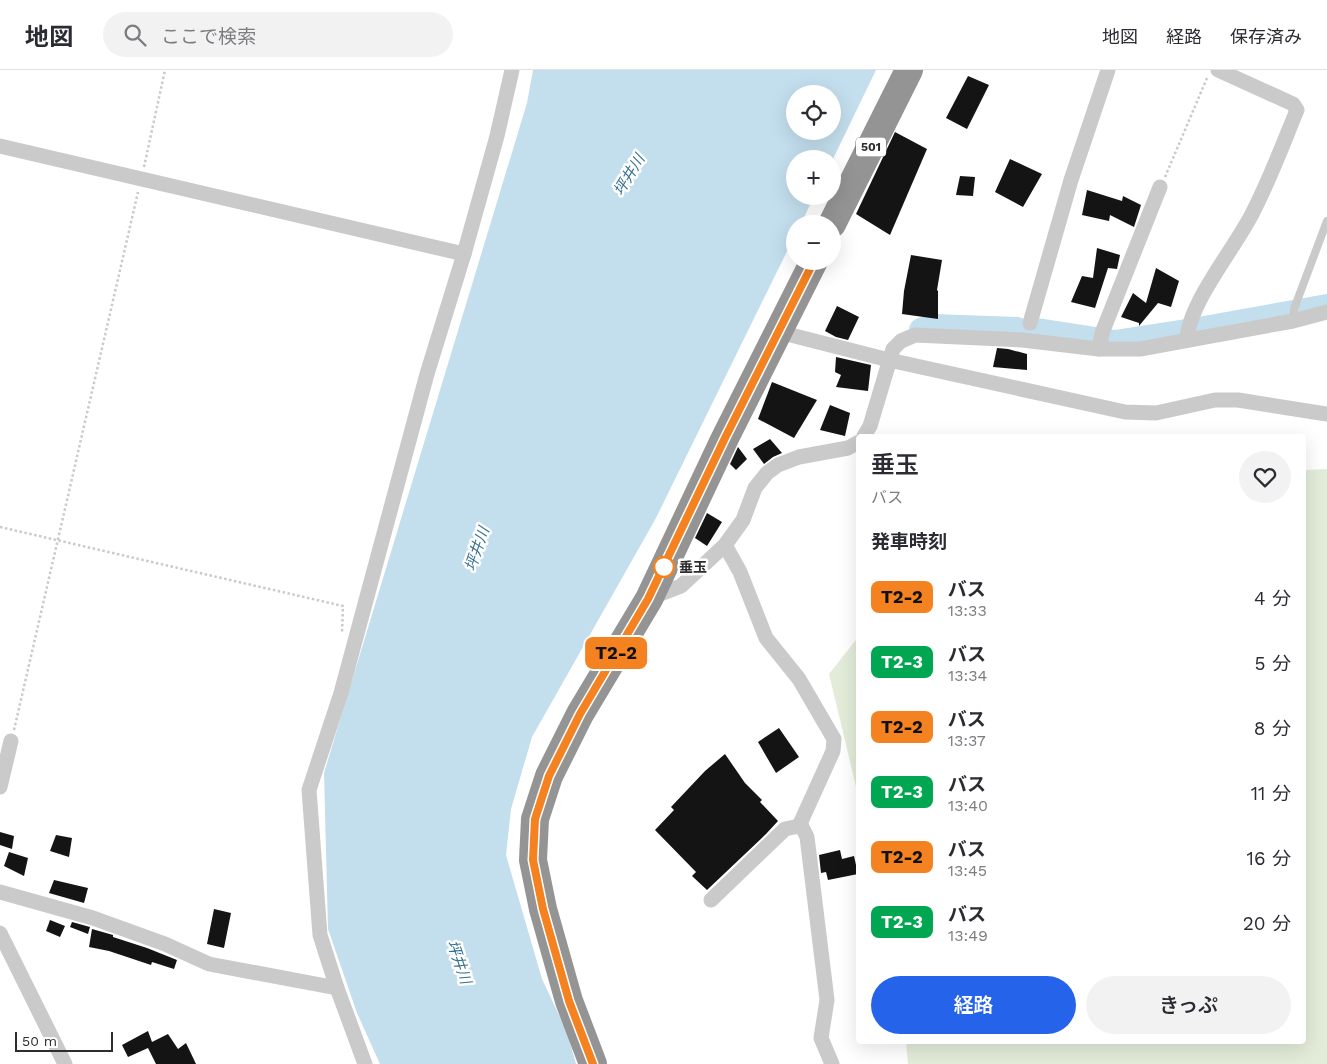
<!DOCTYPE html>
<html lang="ja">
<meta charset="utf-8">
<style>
:root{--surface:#fff;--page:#f2f2f3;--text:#2b2b33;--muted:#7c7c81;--line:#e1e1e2;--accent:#2563eb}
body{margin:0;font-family:"Work Sans","Noto Sans JP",sans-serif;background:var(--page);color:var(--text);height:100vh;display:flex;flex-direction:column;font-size:19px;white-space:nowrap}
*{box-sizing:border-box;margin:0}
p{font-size:16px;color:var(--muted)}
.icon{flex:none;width:28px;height:28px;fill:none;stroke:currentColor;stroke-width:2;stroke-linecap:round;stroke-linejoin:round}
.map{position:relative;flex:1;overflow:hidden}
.sheet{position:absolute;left:856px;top:364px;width:450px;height:610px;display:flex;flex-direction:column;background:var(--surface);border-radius:5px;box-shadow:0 5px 20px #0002}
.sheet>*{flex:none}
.badge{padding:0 10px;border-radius:8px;font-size:18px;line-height:32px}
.fabs{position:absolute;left:786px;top:15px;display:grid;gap:10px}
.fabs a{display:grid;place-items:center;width:55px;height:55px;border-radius:50%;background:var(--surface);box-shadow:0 5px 20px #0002;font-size:25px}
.scale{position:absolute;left:15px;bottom:12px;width:98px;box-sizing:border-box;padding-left:5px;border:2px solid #2d2d2d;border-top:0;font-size:14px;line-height:18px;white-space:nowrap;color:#2d2d2d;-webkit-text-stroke:4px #fff;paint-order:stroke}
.map>.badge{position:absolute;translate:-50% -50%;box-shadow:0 0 0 2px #fff}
h2{padding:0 15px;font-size:19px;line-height:45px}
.round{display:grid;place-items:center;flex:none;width:52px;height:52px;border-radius:26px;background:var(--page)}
.summary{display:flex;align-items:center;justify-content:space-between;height:85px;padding:0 15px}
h1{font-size:24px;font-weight:600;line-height:38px}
.cta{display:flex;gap:10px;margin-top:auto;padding:10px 15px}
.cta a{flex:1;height:58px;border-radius:30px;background:var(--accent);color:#fff;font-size:20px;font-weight:600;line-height:58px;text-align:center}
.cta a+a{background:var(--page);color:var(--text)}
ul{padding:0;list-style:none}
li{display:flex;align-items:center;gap:15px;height:65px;padding:0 15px}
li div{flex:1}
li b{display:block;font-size:19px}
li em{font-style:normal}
li .badge{min-width:55px;font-weight:700;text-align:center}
header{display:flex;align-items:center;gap:30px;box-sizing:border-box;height:70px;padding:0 25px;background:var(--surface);border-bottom:1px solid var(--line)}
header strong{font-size:24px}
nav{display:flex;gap:28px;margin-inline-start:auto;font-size:18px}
.search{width:350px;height:45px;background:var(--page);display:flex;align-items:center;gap:12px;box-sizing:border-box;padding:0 18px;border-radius:28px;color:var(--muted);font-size:19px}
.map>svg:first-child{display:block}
.green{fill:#e3ecd9}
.water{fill:#c3deed;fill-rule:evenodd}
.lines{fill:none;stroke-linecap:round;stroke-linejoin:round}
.river{stroke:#c3deed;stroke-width:24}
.building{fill:#141414}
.path{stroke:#cacaca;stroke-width:2.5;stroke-dasharray:2.5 2.5;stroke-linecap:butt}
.lane{stroke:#cacaca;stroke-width:8}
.street{stroke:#cacaca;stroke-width:15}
.highway{stroke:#949494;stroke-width:28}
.line-casing{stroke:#fff;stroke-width:11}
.line{stroke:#f58220;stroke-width:8}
.stop-dot{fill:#fff;stroke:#f58220;stroke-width:2.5}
.labels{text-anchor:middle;stroke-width:5;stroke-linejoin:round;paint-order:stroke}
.shield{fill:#fff;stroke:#6c6c6c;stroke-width:1}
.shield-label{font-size:12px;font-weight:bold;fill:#2d2d2d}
.stop-label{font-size:14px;font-weight:bold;fill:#2d2d2d;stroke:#fff;text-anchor:start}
.water-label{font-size:15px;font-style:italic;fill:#367293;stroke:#fff}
</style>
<header>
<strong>地図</strong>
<div class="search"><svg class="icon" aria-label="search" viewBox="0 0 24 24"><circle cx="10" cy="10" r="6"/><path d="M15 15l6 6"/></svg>ここで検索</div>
<nav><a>地図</a><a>経路</a><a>保存済み</a></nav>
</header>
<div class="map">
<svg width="1327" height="994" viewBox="0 0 1327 994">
<rect width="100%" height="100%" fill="#fff"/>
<!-- green -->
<g class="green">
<path d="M1327 399V994H908L906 971H1304V400Z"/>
<path d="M859 566V729L829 604Z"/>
</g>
<!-- water -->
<path class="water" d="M533 0H876L833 89H795V126H814L801 154H795V165L656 448 532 667 511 739 506 785 542 909 567 962 576 994H380L357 943 328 859 324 703 527 33ZM795 24H832V61H795Z"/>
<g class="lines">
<!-- river -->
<g class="river">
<path d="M1031 259 1115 272 1199 259 1327 236"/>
<path d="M921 260 933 256 1017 259"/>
</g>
</g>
<!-- building -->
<g class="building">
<path d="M968 6 989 15 967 59 946 48Z"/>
<path d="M895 62 927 79 890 165 856 144Z"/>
<path d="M1010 89 1042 104 1023 137 995 122Z"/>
<path d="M960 106 975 107 973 126 956 125Z"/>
<path d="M1087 120 1122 131 1123 126 1141 135 1134 157 1110 145 1109 151 1082 145Z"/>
<path d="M1097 178 1120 185 1117 199 1108 198 1095 238 1071 232 1082 206 1093 208Z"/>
<path d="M911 185 942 190 937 220 938 221V249L902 244 904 221Z"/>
<path d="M1156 198 1179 211 1171 237 1158 233 1139 256V253L1121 247 1133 223 1146 233Z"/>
<path d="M837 236 859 247 848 270 836 267 825 261Z"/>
<path d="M997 278 1008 279 1027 284V300L993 297Z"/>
<path d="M836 287 871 295 868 321 836 317 841 305 835 302Z"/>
<path d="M772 312 817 330 794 368 758 349Z"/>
<path d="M830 335 850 343 845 366 820 360Z"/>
<path d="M770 369 782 383 773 387 764 394 753 379Z"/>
<path d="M738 377 747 389 736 400 730 394Z"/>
<path d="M707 443 722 452 707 476 695 468Z"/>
<path d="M779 658 799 687 776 703 758 672Z"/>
<path d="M725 684 745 713 762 730 760 732 778 751 766 764 707 820 692 806 696 802 655 760 674 740 671 737 705 701Z"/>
<path d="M0 762 14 766 12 779 0 775Z"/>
<path d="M56 765 72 768 69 787 50 781Z"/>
<path d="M840 780 842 789 854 786 858 804 828 810 826 802 821 803 819 785Z"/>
<path d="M9 782 28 788 24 806 4 796Z"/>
<path d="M54 810 88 818 84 833 49 823Z"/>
<path d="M214 839 231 843 224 878 207 874Z"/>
<path d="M50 850 65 856 60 867 46 861Z"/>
<path d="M72 852 90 857 88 864 70 857Z"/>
<path d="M92 859 113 865V867L147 878 177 890 174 899 152 892 151 895 109 881 89 877Z"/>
<path d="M148 961 152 972 168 964 178 979 186 973 196 994H156L148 978 128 987 122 975Z"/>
</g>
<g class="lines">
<!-- path -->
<g class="path">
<path d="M144 97 165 0"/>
<path d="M1165 107 1207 8"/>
<path d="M0 457 343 536 342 563"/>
<path d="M14 660 138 122"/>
</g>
<!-- lane -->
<path class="lane" d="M1293 251 1294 239 1327 151"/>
<!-- street -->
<g class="street">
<path d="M0 76 464 184"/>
<path d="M1030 253 1071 110 1108 0"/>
<path d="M779 262 889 290 1125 342 1156 343 1215 330H1238L1327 344"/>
<path d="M1187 270C1188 233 1236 177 1253 142 1270 109 1283 74 1297 40L1293 34 1218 0"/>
<path d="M1099 279 1102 263 1160 117"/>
<path d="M864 366 870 356 893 279 901 271 915 265 1022 270 1099 279H1140L1293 251 1327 242"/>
<path d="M725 475 740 502 766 568 799 609 834 669 833 681 799 756"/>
<path d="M650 528 681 516 725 475 743 450 755 418 767 403 778 395 799 387 848 378 859 372"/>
<path d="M0 717 11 671"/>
<path d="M0 822 93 848 165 874 209 894 337 918"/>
<path d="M711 830 785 759 799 756 802 757 807 767 827 930 821 968 832 994"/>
<path d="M0 863 65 994"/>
<path d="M365 994 337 918 320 865 309 720 341 623 427 304 464 184 497 66 512 0"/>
</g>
<!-- highway -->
<g class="highway">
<path d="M832 154 909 0"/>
<path d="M593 994 569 931 543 839 533 790 535 749 549 706 580 644 649 529 725 368 814 191"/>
</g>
</g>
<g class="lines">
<!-- line casing -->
<g class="line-casing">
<path id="line" d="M593 994 569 931 543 839 533 790 535 749 549 706 580 644 648 529 725 368 814 191"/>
</g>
<!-- line -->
<use href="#line" class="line"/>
</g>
<!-- markers -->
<circle class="stop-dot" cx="664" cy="497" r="10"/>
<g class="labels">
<!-- shield labels -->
<rect class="shield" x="856" y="67.5" width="30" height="19" rx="4"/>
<g class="shield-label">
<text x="871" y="81">501</text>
</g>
<!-- stop labels -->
<g class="stop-label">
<text x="679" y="502">垂玉</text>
</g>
<!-- water labels -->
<g class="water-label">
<text transform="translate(629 105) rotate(-59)" y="5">坪井川</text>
<text transform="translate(477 479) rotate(-71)" y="5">坪井川</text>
<text transform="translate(459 892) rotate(71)" y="5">坪井川</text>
</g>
</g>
</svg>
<div class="fabs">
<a><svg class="icon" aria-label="locate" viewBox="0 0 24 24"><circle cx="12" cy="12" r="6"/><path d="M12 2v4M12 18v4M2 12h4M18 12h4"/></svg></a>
<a>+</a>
<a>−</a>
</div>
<div class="scale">50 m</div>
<b class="badge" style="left:616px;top:583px;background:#f58220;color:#111">T2-2</b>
<section class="sheet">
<div class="summary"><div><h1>垂玉</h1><p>バス</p></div><a class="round"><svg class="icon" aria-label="heart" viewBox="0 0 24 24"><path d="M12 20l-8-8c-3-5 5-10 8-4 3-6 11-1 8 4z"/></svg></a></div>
<h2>発車時刻</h2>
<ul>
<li><span class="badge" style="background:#f58220;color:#111">T2-2</span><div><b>バス</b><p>13:33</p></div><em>4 分</em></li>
<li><span class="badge" style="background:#00a651;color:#fff">T2-3</span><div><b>バス</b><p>13:34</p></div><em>5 分</em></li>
<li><span class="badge" style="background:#f58220;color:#111">T2-2</span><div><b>バス</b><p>13:37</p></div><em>8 分</em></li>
<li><span class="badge" style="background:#00a651;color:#fff">T2-3</span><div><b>バス</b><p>13:40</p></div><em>11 分</em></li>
<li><span class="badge" style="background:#f58220;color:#111">T2-2</span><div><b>バス</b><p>13:45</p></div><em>16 分</em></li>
<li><span class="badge" style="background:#00a651;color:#fff">T2-3</span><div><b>バス</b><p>13:49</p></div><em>20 分</em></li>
</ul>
<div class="cta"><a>経路</a><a>きっぷ</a></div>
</section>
</div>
